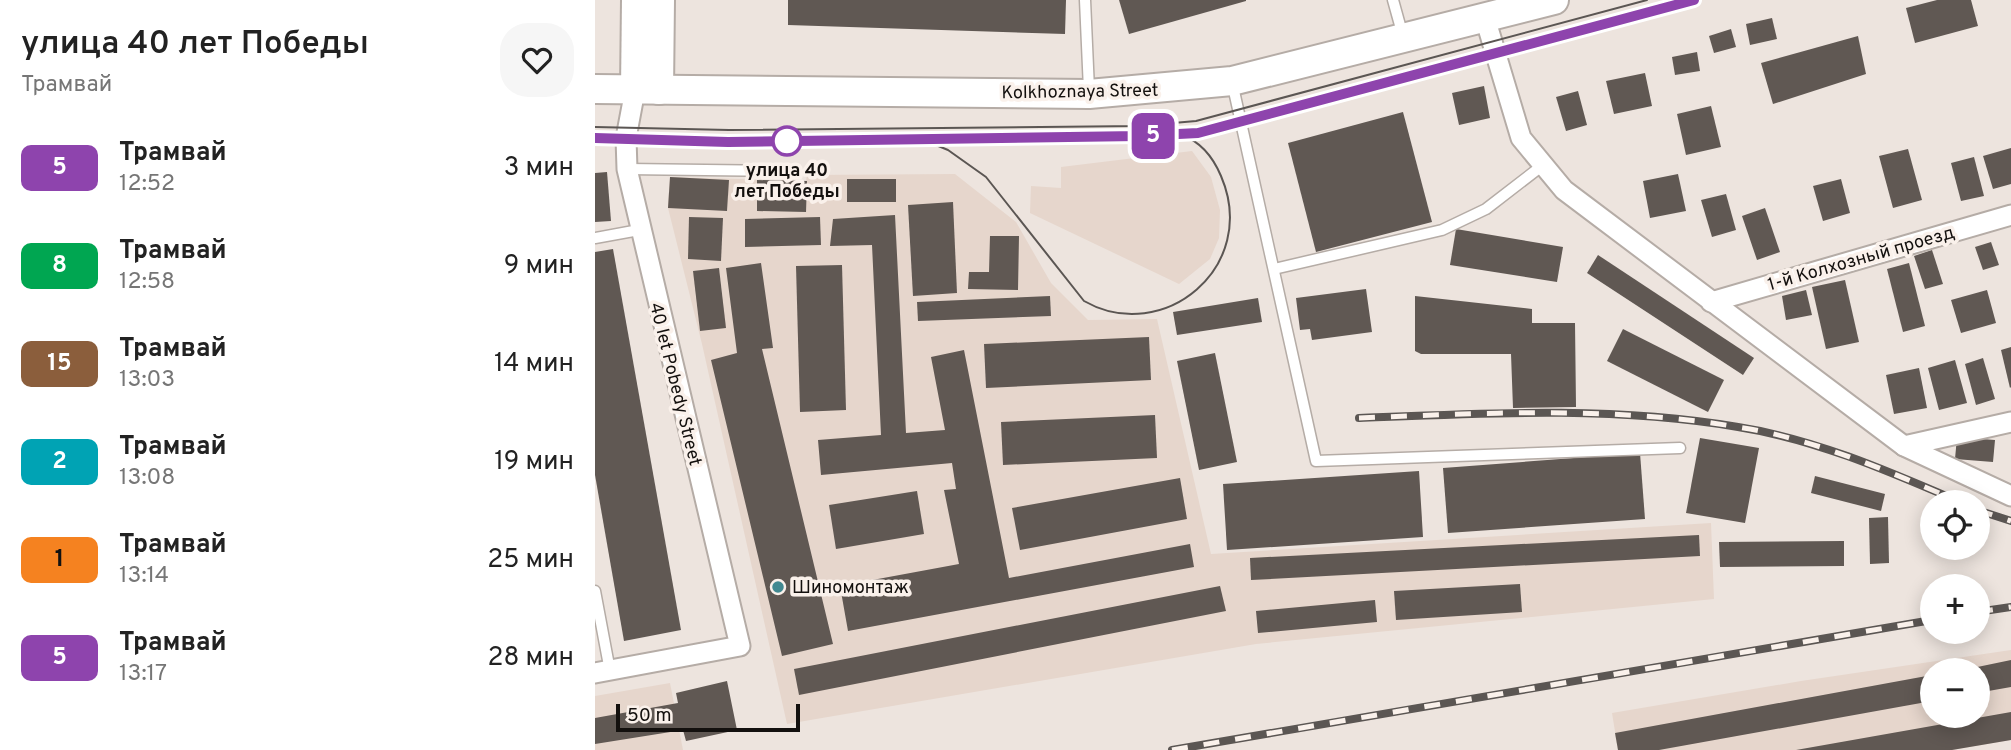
<!DOCTYPE html>
<html lang="ru">
<meta charset="utf-8">
<style>
:root{--surface:#fff;--page:#f6f6f6;--text:#222;--muted:#767676}
body{margin:0;font-family:Overpass,sans-serif;background:var(--page);color:var(--text);height:100vh;display:flex;flex-direction:column;font-size:26px;white-space:nowrap}
*{box-sizing:border-box;margin:0}
p{font-size:23px;color:var(--muted)}
.icon{flex:none;width:38px;height:38px;fill:none;stroke:currentColor;stroke-width:2;stroke-linecap:round;stroke-linejoin:round}
.map{position:relative;flex:1;overflow:hidden}
.details{display:flex;flex-direction:column;background:var(--surface);width:595px}
.details>*{flex:none}
.badge{padding:0 14px;border-radius:10px;font-size:24px;line-height:46px}
.fabs{position:absolute;left:1325px;top:490px;display:grid;gap:14px}
.fabs a{display:grid;place-items:center;width:70px;height:70px;border-radius:50%;background:var(--surface);box-shadow:0 4px 18px #0003;font-size:35px}
.scale{position:absolute;left:21px;bottom:18px;width:184px;box-sizing:border-box;padding-left:7px;border:4px solid #13100e;border-top:0;font-size:19px;line-height:24px;white-space:nowrap;color:#13100e;-webkit-text-stroke:5px #faf1eb;paint-order:stroke}
.map>.badge{position:absolute;translate:-50% -50%;box-shadow:0 0 0 4px #fff}
.round{display:grid;place-items:center;flex:none;width:74px;height:74px;border-radius:28px;background:var(--page)}
.overview{display:flex;align-items:center;justify-content:space-between;height:119px;padding:0 21px}
h1{font-size:33px;font-weight:600;line-height:52px}
ul{padding:0;list-style:none}
li{display:flex;align-items:center;gap:21px;height:98px;padding:0 21px}
li div{flex:1}
li b{display:block;font-size:26px}
li em{font-style:normal}
li .badge{min-width:77px;font-weight:700;text-align:center}
main{display:flex;flex:1;min-height:0}
.map>svg:first-child{display:block}
.built{fill:#e6d6cc;fill-rule:evenodd}
.building{fill:#605853}
.lines{fill:none;stroke-linecap:round;stroke-linejoin:round}
.service-casing{stroke:#b5aca6;stroke-width:13}
.minor-casing{stroke:#b5aca6;stroke-width:23}
.secondary-casing{stroke:#b5aca6;stroke-width:32}
.service{stroke:#fff;stroke-width:10}
.minor{stroke:#fff;stroke-width:19}
.secondary{stroke:#fff;stroke-width:28}
.tram{stroke:#5b5653;stroke-width:2}
.rail-casing{stroke:#5b5653;stroke-width:8}
.rail{stroke:#faf1eb;stroke-width:5;stroke-dasharray:16;stroke-linecap:butt}
.line-casing{stroke:#fff;stroke-width:16}
.line{stroke:#8e44ad;stroke-width:10}
.stop-dot{fill:#fff;stroke:#8e44ad;stroke-width:3.5}
.poi-dot{fill:#428991;stroke:#faf1eb;stroke-width:2.5}
.labels{text-anchor:middle;stroke-width:7;stroke-linejoin:round;paint-order:stroke}
.street-label{font-size:18px;fill:#13100e;stroke:#faf1eb}
.stop-label{font-size:18px;font-weight:bold;fill:#13100e;stroke:#faf1eb}
.poi-label{font-size:18px;fill:#13100e;stroke:#faf1eb;text-anchor:start}
</style>
<main>
<section class="details">
<div class="overview"><div><h1>улица 40 лет Победы</h1><p>Трамвай</p></div><a class="round"><svg class="icon" aria-label="heart" viewBox="0 0 24 24"><path d="M12 20l-8-8c-3-5 5-10 8-4 3-6 11-1 8 4z"/></svg></a></div>
<ul>
<li><span class="badge" style="background:#8e44ad;color:#fff">5</span><div><b>Трамвай</b><p>12:52</p></div><em>3 мин</em></li>
<li><span class="badge" style="background:#00a651;color:#fff">8</span><div><b>Трамвай</b><p>12:58</p></div><em>9 мин</em></li>
<li><span class="badge" style="background:#8b5e3c;color:#fff">15</span><div><b>Трамвай</b><p>13:03</p></div><em>14 мин</em></li>
<li><span class="badge" style="background:#00a3b4;color:#fff">2</span><div><b>Трамвай</b><p>13:08</p></div><em>19 мин</em></li>
<li><span class="badge" style="background:#f58220;color:#111">1</span><div><b>Трамвай</b><p>13:14</p></div><em>25 мин</em></li>
<li><span class="badge" style="background:#8e44ad;color:#fff">5</span><div><b>Трамвай</b><p>13:17</p></div><em>28 мин</em></li>
</ul>
</section>
<div class="map">
<svg width="1416" height="750" viewBox="0 0 1416 750">
<rect width="100%" height="100%" fill="#ede4de"/>
<!-- built -->
<g class="built">
<path d="M597 151 616 177 625 210 624 238 615 259 584 284 435 213 436 186 466 188V167Z"/>
<path d="M360 174 421 222 456 283 493 320 562 319 616 554 1116 523 1119 599 661 644 192 724 107 344 73 208 75 177 211 181 212 175Z"/>
<path d="M1416 650V740L1357 750H1023L1017 713 1206 681ZM1337 670H1382V716H1337Z"/>
<path d="M75 683 88 750H0V696Z"/>
</g>
<!-- building -->
<g class="building">
<path d="M193 0H471L470 34 193 25Z"/>
<path d="M524 0H651V1L534 34Z"/>
<path d="M1342 0H1376L1383 26 1320 43 1311 8Z"/>
<path d="M1177 18 1182 39 1155 45 1151 24Z"/>
<path d="M1136 29 1141 47 1119 53 1114 36Z"/>
<path d="M1263 36 1271 74 1178 104 1166 63Z"/>
<path d="M1102 52 1105 71 1080 75 1077 57Z"/>
<path d="M1050 73 1057 106 1019 114 1011 81Z"/>
<path d="M889 86 895 118 864 125 857 93Z"/>
<path d="M983 91 992 125 971 131 961 97Z"/>
<path d="M1116 106 1126 147 1091 155 1082 114Z"/>
<path d="M808 112 837 222 721 252 693 143Z"/>
<path d="M1416 148V184L1398 189 1388 156Z"/>
<path d="M1313 149 1327 200 1298 208 1284 156Z"/>
<path d="M1379 157 1389 196 1366 201 1356 163Z"/>
<path d="M12 172 16 221 0 222V173Z"/>
<path d="M1083 174 1091 211 1055 218 1048 181Z"/>
<path d="M75 177 134 180 132 211 73 208Z"/>
<rect x="252" y="179" width="49" height="23"/>
<path d="M1246 179 1255 213 1228 221 1218 186Z"/>
<path d="M162 180 212 181 211 212 162 211Z"/>
<path d="M1131 194 1141 230 1117 237 1106 200Z"/>
<path d="M358 202 362 293 318 296 313 205Z"/>
<path d="M1170 208 1185 252 1162 260 1147 216Z"/>
<path d="M300 215 311 433 350 430 336 357 369 350 414 578 595 544 599 567 253 631 245 586 364 564 349 490 361 489 357 463 226 475 223 440 286 435 277 245 235 246 238 219Z"/>
<path d="M94 217 128 218 126 261 93 259Z"/>
<path d="M225 217 226 245 150 247V219Z"/>
<path d="M861 229 968 247 962 282 855 265Z"/>
<path d="M395 236H424L423 290 373 289 374 272H394Z"/>
<path d="M1396 242 1404 265 1388 270 1380 247Z"/>
<path d="M18 249 86 630 29 641 0 475V252Z"/>
<path d="M1337 250 1348 284 1330 289 1319 256Z"/>
<path d="M1003 255 1159 358 1148 375 992 273Z"/>
<path d="M166 263 178 348 167 349 238 644 187 656 116 360 142 353 131 268Z"/>
<path d="M1314 263 1330 326 1308 332 1292 269Z"/>
<path d="M247 265 251 410 205 412 201 266Z"/>
<path d="M124 268 131 328 105 331 98 271Z"/>
<path d="M1250 280 1264 342 1231 349 1217 287Z"/>
<path d="M771 289 777 332 717 340 715 329 705 330 701 298Z"/>
<path d="M1211 290 1217 315 1191 320 1187 296Z"/>
<path d="M1392 290 1401 323 1366 333 1356 300Z"/>
<path d="M455 296 456 316 323 321 322 302Z"/>
<path d="M820 296 937 309V323H980L981 407 918 408 916 354H826L820 351Z"/>
<path d="M663 298 667 322 582 335 578 312Z"/>
<path d="M1028 329 1129 380 1113 412 1012 361Z"/>
<path d="M554 337 556 380 391 388 389 344Z"/>
<path d="M1416 347V387L1415 388 1406 350Z"/>
<path d="M620 353 642 462 604 470 582 361Z"/>
<path d="M1388 358 1400 399 1381 405 1370 364Z"/>
<path d="M1360 360 1372 403 1344 410 1333 368Z"/>
<path d="M1324 368 1332 408 1299 414 1291 375Z"/>
<path d="M560 415 562 458 408 465 406 422Z"/>
<path d="M1362 437 1400 440 1398 462 1360 459Z"/>
<path d="M1105 438 1164 448 1150 523 1091 513Z"/>
<path d="M1045 453 1050 519 853 533 848 468Z"/>
<path d="M824 471 828 537 632 550 628 484Z"/>
<path d="M1220 476 1290 494 1286 511 1216 493Z"/>
<path d="M585 478 592 519 425 550 417 508Z"/>
<path d="M322 491 329 534 241 549 234 505Z"/>
<path d="M1293 517 1294 563 1275 564 1274 518Z"/>
<path d="M1104 535 1105 556 656 580 655 558Z"/>
<path d="M1249 541V566L1125 567 1124 542Z"/>
<path d="M925 584 927 612 801 620 799 591Z"/>
<path d="M625 586 631 611 204 695 199 669Z"/>
<path d="M780 600 782 622 663 633 661 611Z"/>
<path d="M1416 660V687L1382 693V670H1368Z"/>
<path d="M1337 675V701L1064 750H1023L1020 733Z"/>
<path d="M132 681 142 730 91 741 88 730 0 744V718L83 703 81 693Z"/>
<path d="M1416 712V740L1357 750H1201Z"/>
</g>
<g class="lines">
<!-- service casing -->
<g class="service-casing">
<g id="service">
<path d="M490 0 494 90"/>
<path d="M798 0 808 36"/>
<path d="M637 82 721 461 1085 448"/>
<path d="M32 169 195 171"/>
<path d="M0 238 44 230"/>
<path d="M679 269 847 230 891 209 948 165"/>
<path d="M0 591 15 671"/>
</g>
</g>
<!-- minor casing -->
<g class="minor-casing">
<g id="minor">
<path d="M890 18 926 138 969 190 1309 446 1416 496"/>
<path d="M1116 302 1416 215"/>
<path d="M1309 446 1416 422"/>
<path d="M0 673 145 646 32 169 31 138 40 90"/>
</g>
</g>
<!-- secondary casing -->
<g class="secondary-casing">
<g id="secondary">
<path d="M0 89 494 94 637 81 959 0"/>
<path d="M40 90 41 0"/>
<path d="M64 90 65 0"/>
</g>
</g>
<!-- service -->
<use href="#service" class="service"/>
<!-- minor -->
<use href="#minor" class="minor"/>
<!-- secondary -->
<use href="#secondary" class="secondary"/>
<!-- tram -->
<g class="tram">
<path d="M0 127 134 130 544 126 601 121 1052 0"/>
<path d="M0 138 133 142 544 136 603 133 1099 0"/>
<path d="M336 143 353 150 391 177 489 301C568 346 665 267 626 176 618 157 606 142 587 135"/>
</g>
<!-- rail casing -->
<g class="rail-casing">
<g id="rail">
<path d="M764 418C890 413 1018 406 1143 427 1220 439 1293 471 1365 502"/>
<path d="M1382 510 1416 521"/>
<path d="M1382 612 1416 607"/>
<path d="M577 750 1337 620"/>
</g>
</g>
<!-- rail -->
<use href="#rail" class="rail"/>
</g>
<g class="lines">
<!-- line casing -->
<g class="line-casing">
<path id="line" d="M0 138 133 142 544 136 603 133 1099 0"/>
</g>
<!-- line -->
<use href="#line" class="line"/>
</g>
<!-- markers -->
<circle class="stop-dot" cx="192" cy="141" r="14"/>
<circle class="poi-dot" cx="183" cy="587" r="7"/>
<g class="labels">
<!-- street labels -->
<g class="street-label">
<text transform="translate(485 91) rotate(-1)" y="6">Kolkhoznaya Street</text>
<text transform="translate(1266 258) rotate(-16)" y="6">1-й Колхозный проезд</text>
<text transform="translate(81 384) rotate(76)" y="6">40 let Pobedy Street</text>
</g>
<!-- stop labels -->
<g class="stop-label">
<text x="192" y="176">улица 40<tspan x="192" dy="21">лет Победы</tspan></text>
</g>
<!-- poi labels -->
<g class="poi-label">
<text x="197" y="593">Шиномонтаж</text>
</g>
</g>
</svg>
<div class="fabs">
<a><svg class="icon" aria-label="locate" viewBox="0 0 24 24"><circle cx="12" cy="12" r="6"/><path d="M12 2v4M12 18v4M2 12h4M18 12h4"/></svg></a>
<a>+</a>
<a>−</a>
</div>
<div class="scale">50 m</div>
<b class="badge" style="left:558px;top:136px;background:#8e44ad;color:#fff">5</b>
</div>
</main>
